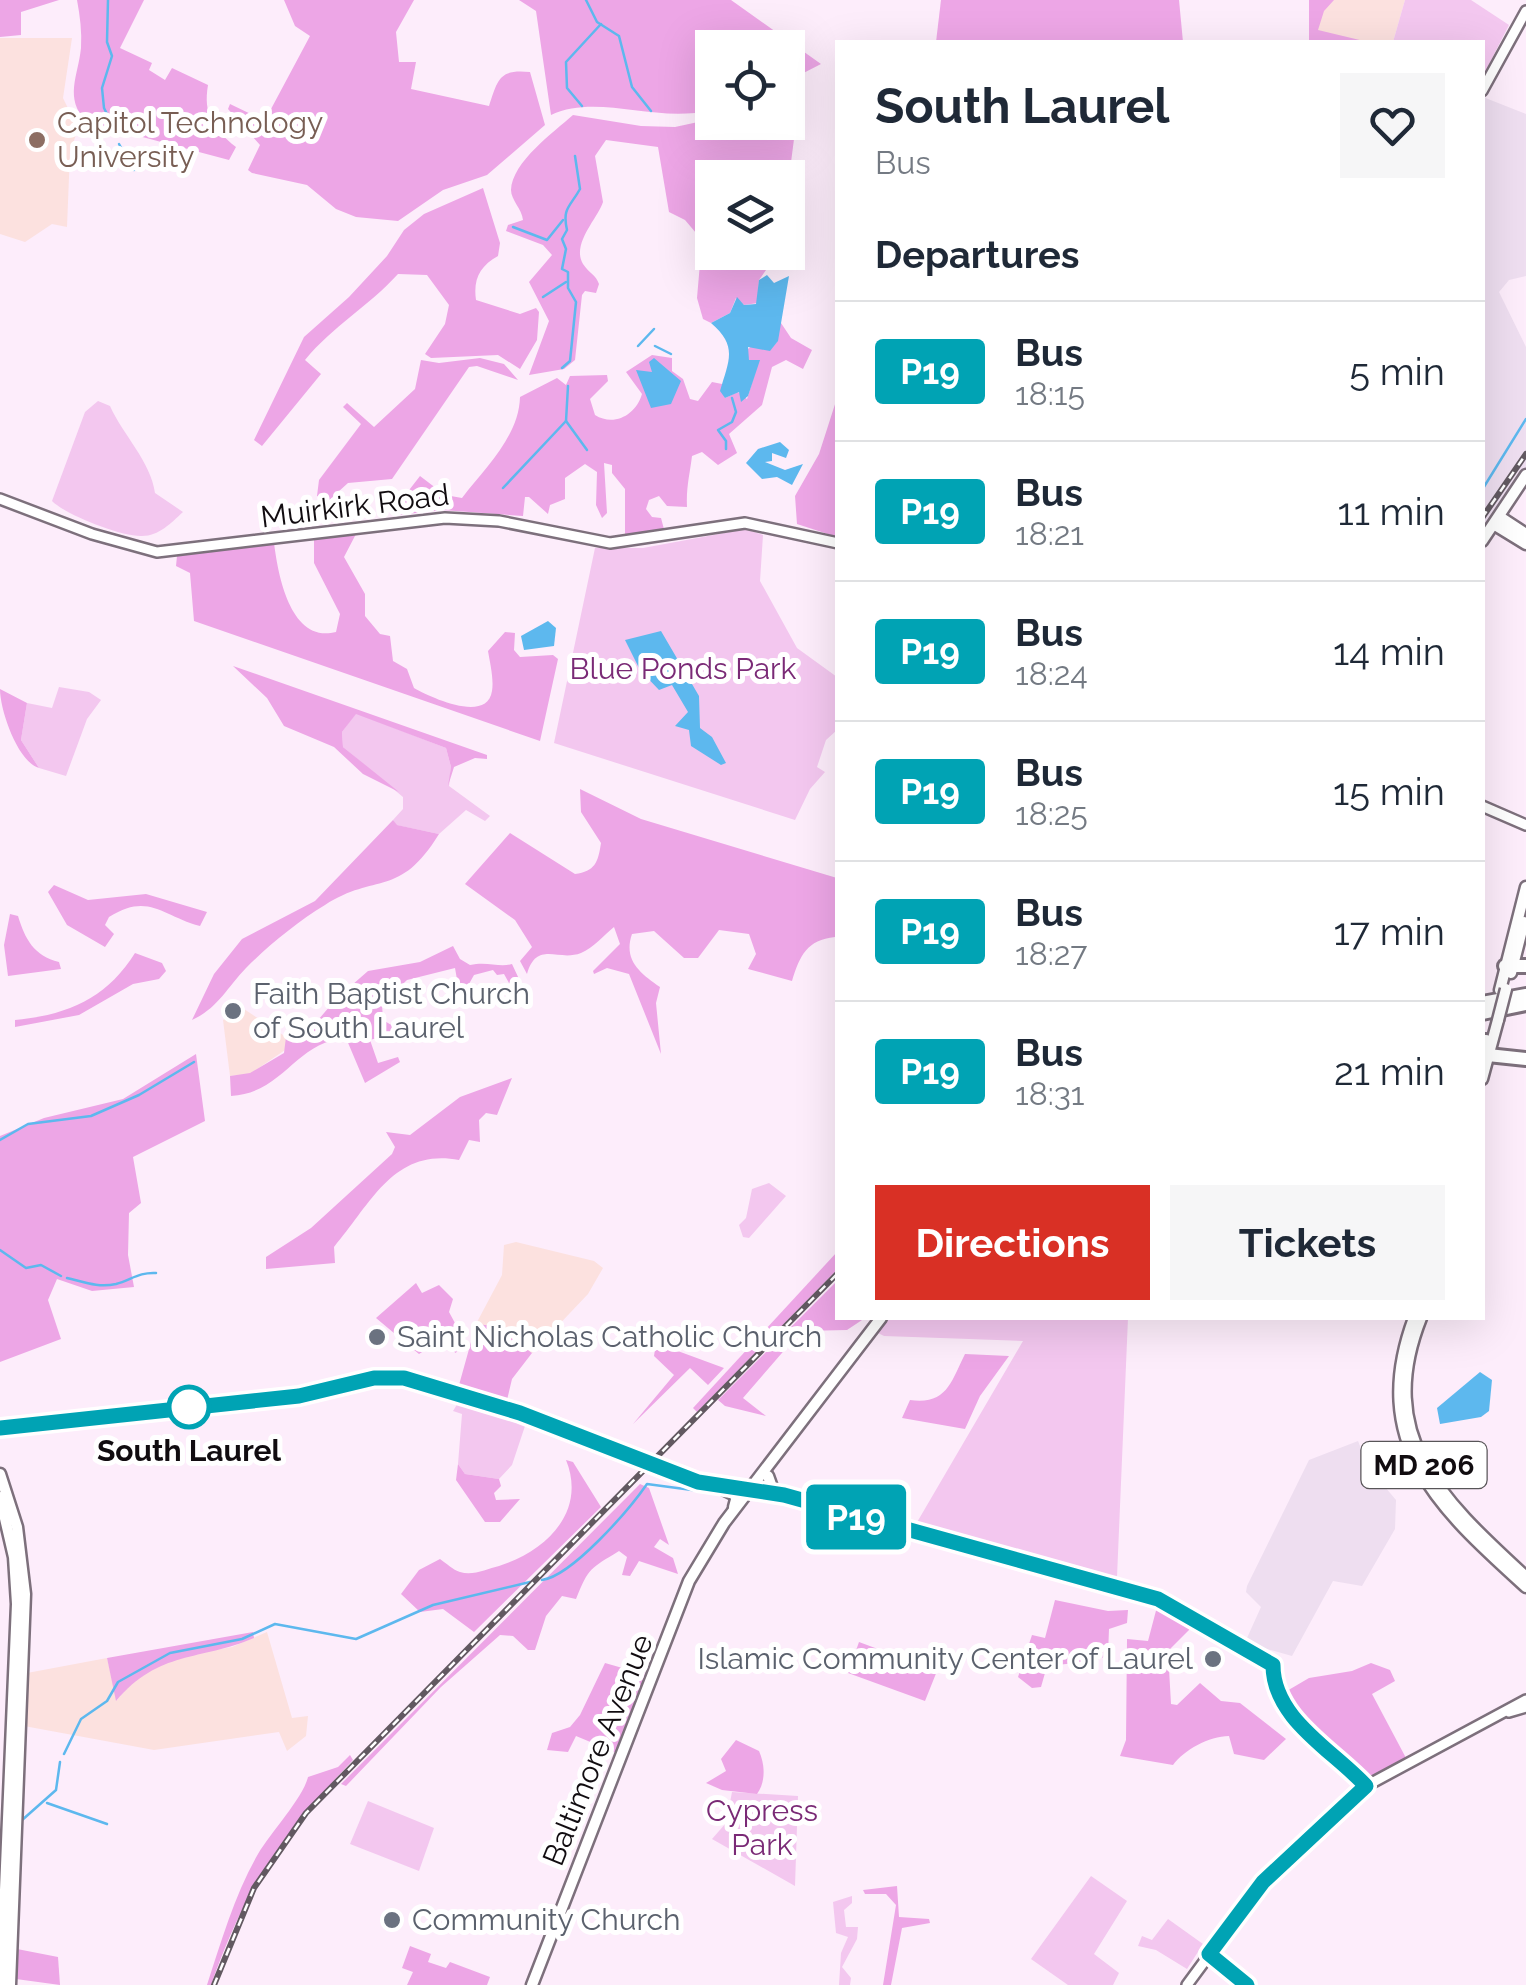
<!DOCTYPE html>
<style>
:root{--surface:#fff;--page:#f6f6f7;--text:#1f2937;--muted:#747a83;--line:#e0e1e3;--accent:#d93025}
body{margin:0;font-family:Raleway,sans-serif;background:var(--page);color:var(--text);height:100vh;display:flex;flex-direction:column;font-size:38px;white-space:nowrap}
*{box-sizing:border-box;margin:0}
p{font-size:32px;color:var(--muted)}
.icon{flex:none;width:55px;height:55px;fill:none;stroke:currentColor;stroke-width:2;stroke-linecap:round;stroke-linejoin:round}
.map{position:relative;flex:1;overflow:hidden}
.drawer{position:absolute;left:835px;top:40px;width:650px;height:1280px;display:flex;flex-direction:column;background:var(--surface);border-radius:0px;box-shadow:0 10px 40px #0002}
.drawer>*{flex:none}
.badge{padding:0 20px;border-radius:8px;font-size:35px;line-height:65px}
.fabs{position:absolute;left:695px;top:30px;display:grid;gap:20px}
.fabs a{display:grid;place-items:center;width:110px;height:110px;border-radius:0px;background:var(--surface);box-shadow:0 10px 40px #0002;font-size:50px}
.map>.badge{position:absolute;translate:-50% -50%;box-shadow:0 0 0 5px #fff}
h2{padding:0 40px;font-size:38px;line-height:90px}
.round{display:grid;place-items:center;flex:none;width:105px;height:105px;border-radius:0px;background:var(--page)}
.head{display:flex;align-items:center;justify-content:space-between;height:170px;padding:0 40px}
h1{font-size:48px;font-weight:700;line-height:75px}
.button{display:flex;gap:20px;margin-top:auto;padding:20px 40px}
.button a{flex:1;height:115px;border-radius:0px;background:var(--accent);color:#fff;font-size:40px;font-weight:700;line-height:115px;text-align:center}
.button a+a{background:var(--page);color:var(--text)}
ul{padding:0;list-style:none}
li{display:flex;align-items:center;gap:30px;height:140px;padding:0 40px;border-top:2px solid var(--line)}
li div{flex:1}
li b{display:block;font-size:38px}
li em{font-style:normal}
li .badge{min-width:110px;font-weight:700;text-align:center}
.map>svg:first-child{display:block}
.industrial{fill:#eedef0}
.education{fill:#fce1df}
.green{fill:#f3c7ef}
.forest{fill:#eda6e6}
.water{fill:#5db8ee}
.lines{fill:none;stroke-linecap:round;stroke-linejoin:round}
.stream{stroke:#5db8ee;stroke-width:2.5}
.secondary-casing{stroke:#7d707c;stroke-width:14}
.primary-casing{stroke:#7d707c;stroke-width:15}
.motorway-casing{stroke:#7d707c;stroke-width:18}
.secondary{stroke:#fff;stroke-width:9}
.primary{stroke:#fff;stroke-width:10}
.motorway{stroke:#fff;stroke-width:12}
.rail-casing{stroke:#625961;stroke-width:6}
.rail{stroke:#fff;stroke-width:2.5;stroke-dasharray:8;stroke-linecap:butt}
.primary-bridge-casing{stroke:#7d707c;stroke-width:15;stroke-linecap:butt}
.primary-bridge{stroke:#fff;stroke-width:10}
.line-casing{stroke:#fff;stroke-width:22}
.line{stroke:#00a3b4;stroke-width:15}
.education-dot{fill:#8d6e63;stroke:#fff;stroke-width:4}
.worship-dot{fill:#6b7280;stroke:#fff;stroke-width:4}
.stop-dot{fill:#fff;stroke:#00a3b4;stroke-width:5}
.labels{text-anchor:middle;stroke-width:10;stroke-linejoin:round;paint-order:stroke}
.shield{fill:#fff;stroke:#585558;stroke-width:2.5}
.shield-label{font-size:28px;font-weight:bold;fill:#110c10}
.education-label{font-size:30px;fill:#785e54;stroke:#fff;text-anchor:start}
.street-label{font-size:30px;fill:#110c10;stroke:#fff}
.park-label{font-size:30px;fill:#7a2a76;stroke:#fff}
.worship-label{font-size:30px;fill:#5b616d;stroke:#fff;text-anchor:start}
.stop-label{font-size:30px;font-weight:bold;fill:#110c10;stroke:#fff}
</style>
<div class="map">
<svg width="1526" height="1985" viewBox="0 0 1526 1985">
<rect width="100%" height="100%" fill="#fdedfb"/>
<!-- industrial -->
<g class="industrial">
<path d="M1483 97 1526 114V276L1509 280 1499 292 1526 347V477L1483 542Z"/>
<path d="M1358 1441 1369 1468 1396 1500 1395 1529 1362 1586 1333 1581 1292 1656 1260 1647 1247 1638 1261 1607 1246 1592 1247 1586 1309 1460Z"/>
</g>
<!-- education -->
<g class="education">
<path d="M1309 0H1405L1393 42H1309Z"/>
<path d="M0 38H72L63 98 78 129 70 152 67 227 52 224 25 242 0 234Z"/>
<path d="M244 1009 286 1037 288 1048 250 1074 230 1076 223 1020Z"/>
<path d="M516 1242 594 1261 603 1268 588 1294 532 1353 494 1327 476 1324 502 1275 504 1245Z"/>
<path d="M267 1632 292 1718 308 1716 306 1736 287 1751 279 1732 154 1750 24 1726 27 1673 107 1658 117 1700 131 1683 170 1658 232 1647Z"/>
</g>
<!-- green -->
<g class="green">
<path d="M1405 0H1471L1509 25 1483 76 1482 42H1393Z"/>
<path d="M98 401 110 406C123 435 151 462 155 493L183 512C171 523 159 536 142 536 122 537 66 515 52 501L85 412Z"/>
<path d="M746 529 763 535 760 581 797 648 837 677V730L826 740 817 767 825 772 810 789 795 820 554 743 595 548H643Z"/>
<path d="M59 687 89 692 101 700 87 719 66 776 39 768 21 740 27 703 52 708Z"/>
<path d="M356 713 446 748 451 767 449 786 490 816 485 821 466 810 439 834 396 825 393 820 403 809V797L343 747 342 732Z"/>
<path d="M769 1183 786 1196 749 1238 743 1237 739 1225 746 1218 752 1189Z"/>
<path d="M887 1318H1128L1117 1577 916 1524 1023 1341 884 1336 876 1332Z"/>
<path d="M461 1398 527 1420 512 1465 499 1479 465 1474 458 1464 462 1414 453 1411Z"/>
<path d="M732 1792 798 1796 795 1886 712 1839 726 1823Z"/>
<path d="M368 1801 434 1828 419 1871 350 1844Z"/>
<path d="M1091 1876 1127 1901 1094 1954 1119 1973 1113 1985H1068L1031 1959Z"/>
<path d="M852 1896V1903L844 1910 846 1927H858L857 1939 842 1967 851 1978 850 1985H839L841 1953 848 1937 836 1933 833 1902Z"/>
<path d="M1168 1919 1203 1944 1187 1969 1156 1950 1138 1946 1142 1936 1152 1940Z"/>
</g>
<!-- forest -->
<g class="forest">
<path d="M0 0H59L21 12V35L0 37Z"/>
<path d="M77 0H144L120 48 152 63 149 70 165 80 172 68 208 85C203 114 213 129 236 147L229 160 86 122C64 97 78 77 81 48 82 32 80 16 77 0Z"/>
<path d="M284 0H414L396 32 399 62H416L411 89 489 106C498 79 499 69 530 72L545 125 487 175 443 190 398 221 356 217 336 209 307 185 252 173 248 170 260 145 228 109 230 104 261 119 271 109 310 36 295 26Z"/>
<path d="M519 0H731L821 64 788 81V48H712V110C655 124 599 93 551 115L536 11Z"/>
<path d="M941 0H1179L1183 42H936Z"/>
<path d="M1309 0H1334L1324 11 1318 30 1368 42H1309Z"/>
<path d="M801 85 790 170 797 210 788 238V178H712V252L778 253 759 280 758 303 744 305 736 298 730 313 711 323 703 319 697 298 702 240 685 220 669 212 658 147 606 140 595 156 603 202C598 218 571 244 583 264 589 273 596 275 599 284L596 293 585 291 582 295 575 360 564 369 529 375 549 321 529 282 552 255 543 245 506 231 508 225 523 220C522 209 511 200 511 190 512 162 554 132 573 115L641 126 675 127 712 119V122H788V92Z"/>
<path d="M483 188 500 243 498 256C480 266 473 279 476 300L520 314 536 308 539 312 537 340 520 369 498 355 431 358 425 354 445 324 449 305 427 275 398 274C369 306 333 326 305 360L321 374 262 446 254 440 304 337 349 297 387 256 404 230 424 214Z"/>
<path d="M779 320 791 338 812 350 803 369 786 360 772 367 762 405 729 434 737 453 718 465 702 452 692 456C690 473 686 487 687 507L667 506 659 496 649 500 646 509 652 517 661 518 665 533 625 538V489L612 473V465L604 463 607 513 602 518 596 505 597 472 585 464 565 478V499L550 505 548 514 529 497H525L523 516 442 510 398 515 399 503 420 476 445 495 462 498C486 467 519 436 520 397L557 378 566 385 570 376 607 375 608 381 590 399 595 415C614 427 636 415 642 394L626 372 652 355 672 358V371L683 379 690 399 698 401 712 382 722 384 725 398 738 392 747 399 759 360H749L745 351 752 346 770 350 777 342Z"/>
<path d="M480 358 504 364 518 380 477 366 469 367 392 479 348 483 327 502 317 496 319 480 361 424 343 407 347 403 374 427 415 389 421 360 439 363Z"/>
<path d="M837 398V537L797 524 795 496 819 454Z"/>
<path d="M356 534 344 557 365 594V616L380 634 390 636 393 661 407 669 414 688C430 697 487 724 492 691 494 679 490 663 488 651L505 632 515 633 514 650 520 657 553 655 558 659 540 741 194 621 190 573 176 566 177 556 274 543C278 574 290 644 336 632L340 614 314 563V539Z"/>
<path d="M233 666 487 755V759L475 758 454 767 448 786 451 767 446 748 356 714 342 732 343 747 399 792 363 774 334 747 284 726 267 698Z"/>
<path d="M0 689 27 703 21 740 39 768C18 762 0 711 0 689Z"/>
<path d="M580 789 641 819 837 878 835 937C807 940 800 955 792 981L748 969 756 954 749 934 719 930 698 958H684L654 931 632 934C623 960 640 973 660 987L656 1003 661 1054 629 974 607 968 594 974 593 971 620 944 614 927C604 935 593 948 581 953 558 962 537 940 527 974L520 961 532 947 515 920 465 884 510 833 575 874C595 871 598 863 601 843L581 812Z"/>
<path d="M393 820 397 825 439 834C399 899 376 872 325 905 297 922 269 945 246 968 226 989 218 1008 192 1020L214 974 242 939 315 901Z"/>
<path d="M54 885 88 900 146 894 207 912 200 926C162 916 149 892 109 917L105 925 114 934 105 947 67 925 48 892Z"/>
<path d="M10 914 18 916C25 939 34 956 59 962L61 969 8 976 4 945Z"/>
<path d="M453 946 460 959 470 965C488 961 499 968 512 964L519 979 509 983 504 974 497 975 493 970 474 975 465 991H459L455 968 407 980 382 1004 383 1020 393 1026 394 1033 370 1040 378 1063 398 1057 400 1062 365 1083 346 1038C296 1041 284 1093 231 1096L230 1076 250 1073 284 1053 286 1037 301 1040 336 999 368 971 420 962Z"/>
<path d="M135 953 162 963 166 971 159 979 133 984 79 1015 15 1027V1020C68 1015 107 998 135 953Z"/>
<path d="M196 1054 205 1121 133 1157 141 1203 129 1213 128 1255 134 1287 92 1291 57 1279 48 1300 61 1339 0 1362V1136L44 1118 123 1099Z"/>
<path d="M512 1078 497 1115 486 1113 479 1120 480 1142 469 1140 459 1160C394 1148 372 1202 334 1247L335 1263 266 1269V1257L311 1228 392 1154 395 1147 386 1132 410 1135 460 1097Z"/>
<path d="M837 1252V1270L697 1412 693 1408Z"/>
<path d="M837 1281 838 1318H865L847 1330 801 1331 743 1398 766 1416 725 1406 718 1400Z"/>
<path d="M416 1283 422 1293 439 1285 453 1299 449 1312 462 1336 456 1353 438 1342 419 1354 376 1318Z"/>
<path d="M476 1324 494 1326 532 1353 512 1379 507 1400 459 1385Z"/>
<path d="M656 1343 724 1368 708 1385 690 1368 633 1424 674 1375 654 1356Z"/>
<path d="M965 1354 1009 1356 980 1396 965 1429 902 1418 910 1400C947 1405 951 1382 965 1354Z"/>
<path d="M566 1460 573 1462 601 1507 474 1632 443 1609 420 1612 401 1594 419 1570 440 1559C446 1563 453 1570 460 1572 473 1576 487 1569 499 1566 546 1551 587 1512 566 1460Z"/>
<path d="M458 1464 465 1474 499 1479 501 1486 494 1493 496 1500 520 1499 500 1522H485L456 1480Z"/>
<path d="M640 1484 649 1488 669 1545 660 1539 654 1547 673 1558 678 1574 639 1561 630 1576 622 1575 627 1557 619 1551C590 1569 589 1567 576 1599L562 1596 546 1616 535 1650H528L513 1636 500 1635 441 1687 346 1786 341 1784Z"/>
<path d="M1055 1600 1108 1611 1128 1610 1127 1623 1109 1629 1108 1655 1095 1661 1047 1666 1041 1687 1032 1688 1018 1677 1032 1635 1045 1638Z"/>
<path d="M1158 1603 1195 1624 1168 1651 1171 1704 1177 1705 1200 1683 1221 1701 1240 1703 1286 1739 1264 1760 1234 1754 1229 1736C1209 1736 1184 1750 1173 1765L1120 1756 1126 1740 1127 1639 1148 1641Z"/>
<path d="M253 1632 254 1638C200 1661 159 1650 116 1701L107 1658Z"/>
<path d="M859 1642 937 1671 925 1701 848 1673Z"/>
<path d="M605 1663 654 1677 624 1756 576 1736 568 1752 547 1750 552 1733 570 1727 580 1715Z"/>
<path d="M1371 1663 1390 1670 1395 1681 1372 1694 1406 1758 1366 1779 1280 1695 1309 1678 1352 1671Z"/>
<path d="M736 1740 759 1751C765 1764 766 1782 757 1794L722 1790 706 1783 726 1771 721 1759Z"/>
<path d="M350 1755 353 1760C281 1836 246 1886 211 1985H207C221 1942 235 1894 258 1854 271 1832 303 1798 308 1777L338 1767Z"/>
<path d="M897 1886 899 1917 929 1919 930 1923 902 1928 891 1985H883L896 1905 886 1894H865L863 1890Z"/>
<path d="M410 1946 431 1954 428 1962 446 1968 450 1962 490 1977 487 1985H407L413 1972 402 1968Z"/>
<path d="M17 1949 58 1957 60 1985 16 1979Z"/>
</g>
<!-- water -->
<g class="water">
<path d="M767 275 774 283 789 276 778 341 770 351 748 347 749 360H760L748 396 741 402 739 392 725 398 720 391C729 360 738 346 711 323L730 313 737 297 744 305 756 304 759 280Z"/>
<path d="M654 358 681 381 671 404 651 408 636 370 652 372 649 362Z"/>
<path d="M780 442 789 450 786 458 772 453V461L765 462 785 470 803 464 792 485 777 477 762 479 746 463 758 449Z"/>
<path d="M548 621 556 628 554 646 524 650 521 636Z"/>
<path d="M661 631 699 696 700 728 712 737 726 763 721 765 691 746 689 730 675 726 688 712 672 685 659 690 640 670 625 640Z"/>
<path d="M1480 1372 1492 1380 1489 1411 1481 1417 1440 1424 1437 1408Z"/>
</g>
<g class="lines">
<!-- stream -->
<g class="stream">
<path d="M108 0 107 42 112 56 102 88 104 108 117 134"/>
<path d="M586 0 597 22 619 36 632 87 651 111"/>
<path d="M582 106 567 88 566 62 601 24"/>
<path d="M119 144 134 170"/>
<path d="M513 227 547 240 563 220"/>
<path d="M543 297 566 282"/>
<path d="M638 346 654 329"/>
<path d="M655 346 671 354"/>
<path d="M562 368 570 361 576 302 568 288V272L562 269 566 249 562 239 567 230C562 208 570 207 580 189L575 156"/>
<path d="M568 386 566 421 587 450"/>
<path d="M726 449V441L718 430 732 422 736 412 732 398"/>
<path d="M503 488 566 421"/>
<path d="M1482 490 1526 419"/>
<path d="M0 1140 28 1124 91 1116 139 1095 194 1062"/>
<path d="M0 1250 26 1268 41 1265 61 1276"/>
<path d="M67 1278C84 1282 98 1288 116 1284 131 1280 139 1272 156 1273"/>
<path d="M542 1580C572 1576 629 1510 647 1484L722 1494"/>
<path d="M64 1754 81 1719 107 1701 118 1682 170 1653 242 1639 275 1624 356 1639 433 1605 530 1582"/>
<path d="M47 1803 107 1824"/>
<path d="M21 1821 56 1790 60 1762"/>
<path d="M0 1834 2 1833"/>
</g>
<!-- secondary casing -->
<g class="secondary-casing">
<g id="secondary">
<path d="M1482 91 1526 11"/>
<path d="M0 499 92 534 157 552 445 518 499 521 610 543 745 523 838 543"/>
<path d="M1482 806 1526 825"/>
<path d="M1509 1712 1526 1707"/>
<path d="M1187 1985 1263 1882 1366 1786 1526 1700"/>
</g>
</g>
<!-- primary casing -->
<g class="primary-casing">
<g id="primary">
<path d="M1500 517 1526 534"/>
<path d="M1495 525 1526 544"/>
<path d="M1482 541 1526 475"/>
<path d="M1511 973 1524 922"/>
<path d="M1500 990 1526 887"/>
<path d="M1482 1079 1498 1020"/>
<path d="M1414 1318C1367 1444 1440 1509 1526 1587"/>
<path d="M1421 1318C1373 1439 1445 1502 1526 1577"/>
<path d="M0 1474 17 1527 25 1594 10 1985"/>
<path d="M768 1476 774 1493"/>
<path d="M713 1484 737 1496 734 1507"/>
<path d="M0 1497 14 1557 17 1604 1 1985"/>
<path d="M532 1985 689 1581 724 1523 881 1318"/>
</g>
</g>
<!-- motorway casing -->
<g class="motorway-casing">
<g id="motorway">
<path d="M1505 966H1526"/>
<path d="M1482 1003 1526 995"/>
<path d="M1482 1013 1526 1004"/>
<path d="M1486 1041 1488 1055 1526 1059"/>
</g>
</g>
<!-- secondary -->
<use href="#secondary" class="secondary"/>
<!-- primary -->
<use href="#primary" class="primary"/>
<!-- motorway -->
<use href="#motorway" class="motorway"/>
<!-- rail casing -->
<g class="rail-casing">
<g id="rail">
<path d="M1482 518 1526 454"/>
<path d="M214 1985 254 1888 306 1813 838 1273"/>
</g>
</g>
<!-- rail -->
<use href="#rail" class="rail"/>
<!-- primary-bridge casing -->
<g class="primary-bridge-casing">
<path id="primary-bridge" d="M1498 1020 1506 989"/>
</g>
<!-- primary-bridge -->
<use href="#primary-bridge" class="primary-bridge"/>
</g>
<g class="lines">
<!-- line casing -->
<g class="line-casing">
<path id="line" d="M0 1428 299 1396 374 1378H404L520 1413 698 1482 784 1495 1158 1599 1273 1665C1273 1719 1333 1750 1366 1786L1263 1882 1209 1954 1247 1985"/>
</g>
<!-- line -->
<use href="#line" class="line"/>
</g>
<!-- markers -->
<circle class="education-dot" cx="37" cy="140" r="10"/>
<g class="worship-dot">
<circle cx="233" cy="1011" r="10"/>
<circle cx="377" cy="1337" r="10"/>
<circle cx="1213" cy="1659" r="10"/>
<circle cx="392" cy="1920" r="10"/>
</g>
<circle class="stop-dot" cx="189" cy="1407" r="20"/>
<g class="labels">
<!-- shield labels -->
<rect class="shield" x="1361.5" y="1442" width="125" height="46" rx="8"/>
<g class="shield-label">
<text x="1424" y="1475">MD 206</text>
</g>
<!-- education labels -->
<g class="education-label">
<text x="57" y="133">Capitol Technology<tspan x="57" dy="34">University</tspan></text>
</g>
<!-- street labels -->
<g class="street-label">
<text transform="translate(355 506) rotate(-7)" y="10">Muirkirk Road</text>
<text transform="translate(598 1750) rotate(-68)" y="10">Baltimore Avenue</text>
</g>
<!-- park labels -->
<g class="park-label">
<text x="683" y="679">Blue Ponds Park</text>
<text x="762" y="1821">Cypress<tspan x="762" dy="34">Park</tspan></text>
</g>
<!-- worship labels -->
<g class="worship-label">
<text x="253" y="1004">Faith Baptist Church<tspan x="253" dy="34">of South Laurel</tspan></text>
<text x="397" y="1347">Saint Nicholas Catholic Church</text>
<text x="1193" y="1669" text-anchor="end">Islamic Community Center of Laurel</text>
<text x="412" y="1930">Community Church</text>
</g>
<!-- stop labels -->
<g class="stop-label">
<text x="189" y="1461">South Laurel</text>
</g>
</g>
</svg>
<div class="fabs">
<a><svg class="icon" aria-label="locate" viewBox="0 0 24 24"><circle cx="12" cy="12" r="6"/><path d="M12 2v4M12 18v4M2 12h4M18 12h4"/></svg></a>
<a><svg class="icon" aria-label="layers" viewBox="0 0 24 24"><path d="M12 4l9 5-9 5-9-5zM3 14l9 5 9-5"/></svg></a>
</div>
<b class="badge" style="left:856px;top:1517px;background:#00a3b4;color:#fff">P19</b>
<section class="drawer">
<div class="head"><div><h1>South Laurel</h1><p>Bus</p></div><a class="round"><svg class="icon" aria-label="heart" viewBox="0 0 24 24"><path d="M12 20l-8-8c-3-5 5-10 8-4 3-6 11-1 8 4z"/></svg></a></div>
<h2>Departures</h2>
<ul>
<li><span class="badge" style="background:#00a3b4;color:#fff">P19</span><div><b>Bus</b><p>18:15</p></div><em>5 min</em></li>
<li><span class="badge" style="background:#00a3b4;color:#fff">P19</span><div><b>Bus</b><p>18:21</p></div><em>11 min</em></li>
<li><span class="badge" style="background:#00a3b4;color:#fff">P19</span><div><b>Bus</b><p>18:24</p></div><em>14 min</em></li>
<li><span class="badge" style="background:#00a3b4;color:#fff">P19</span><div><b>Bus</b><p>18:25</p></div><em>15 min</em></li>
<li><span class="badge" style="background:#00a3b4;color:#fff">P19</span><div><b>Bus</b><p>18:27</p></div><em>17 min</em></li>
<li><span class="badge" style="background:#00a3b4;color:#fff">P19</span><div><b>Bus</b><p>18:31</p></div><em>21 min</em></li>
</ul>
<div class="button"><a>Directions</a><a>Tickets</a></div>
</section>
</div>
